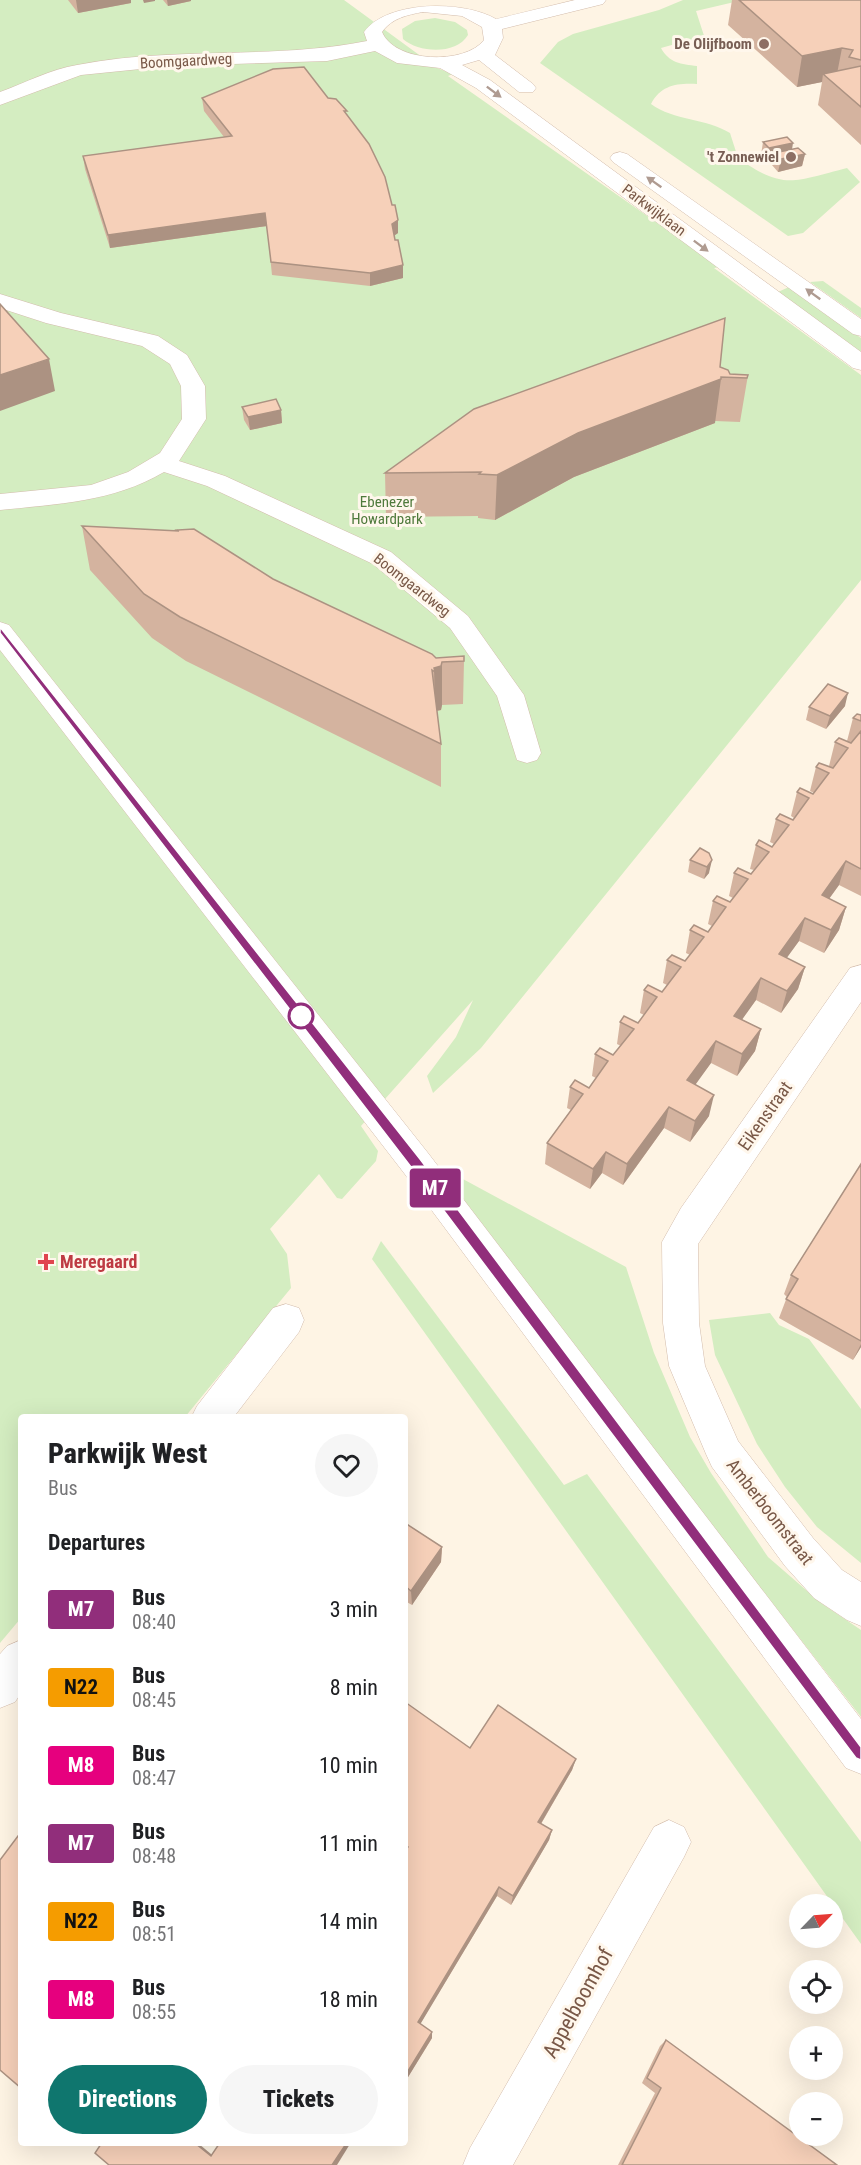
<!DOCTYPE html>
<meta charset="utf-8">
<style>
:root{--surface:#fff;--page:#f6f6f6;--text:#202124;--muted:#757577;--accent:#0f766e}
body{margin:0;font-family:"Roboto Condensed",sans-serif;background:var(--page);color:var(--text);height:100vh;display:flex;flex-direction:column;font-size:22px;white-space:nowrap}
*{box-sizing:border-box;margin:0}
p{font-size:20px;color:var(--muted)}
.icon{flex:none;width:33px;height:33px;fill:none;stroke:currentColor;stroke-width:2;stroke-linecap:round;stroke-linejoin:round}
.map{position:relative;flex:1;overflow:hidden}
.details{position:absolute;left:18px;top:1414px;width:390px;height:732px;display:flex;flex-direction:column;background:var(--surface);border-radius:6px;box-shadow:0 6px 24px #0002}
.details>*{flex:none}
.badge{padding:0 12px;border-radius:4px;font-size:21px;line-height:39px}
.needle{width:39px;rotate:65deg}
.tools{position:absolute;left:789px;top:1894px;display:grid;gap:12px}
.tools a{display:grid;place-items:center;width:54px;height:54px;border-radius:50%;background:var(--surface);box-shadow:0 6px 24px #0002;font-size:30px}
.map>.badge{position:absolute;translate:-50% -50%;box-shadow:0 0 0 3px #fff}
h2{padding:0 30px;font-size:22px;line-height:54px}
.round{display:grid;place-items:center;flex:none;width:63px;height:63px;border-radius:32px;background:var(--page)}
.headline{display:flex;align-items:center;justify-content:space-between;height:102px;padding:0 30px}
h1{font-size:28px;font-weight:800;line-height:45px}
.action{display:flex;gap:12px;margin-top:auto;padding:12px 30px}
.action a{flex:1;height:69px;border-radius:36px;background:var(--accent);color:#fff;font-size:24px;font-weight:800;line-height:69px;text-align:center}
.action a+a{background:var(--page);color:var(--text)}
ul{padding:0;list-style:none}
li{display:flex;align-items:center;gap:18px;height:78px;padding:0 30px}
li div{flex:1}
li b{display:block;font-size:22px}
li em{font-style:normal}
li .badge{min-width:66px;font-weight:700;text-align:center}
.map>svg:first-child{display:block}
.green{fill:#d4edc1}
.lines{fill:none;stroke-linecap:round;stroke-linejoin:round}
.minor-casing{stroke:#d3bcac;stroke-width:1}
.minor{fill:#fff;fill-rule:evenodd}
.wall{fill:#d4b39f}
.shaded-wall{fill:#ac9282}
.building{fill:#f6d0b9;stroke:#ac9282;stroke-width:1.5}
.oneway{fill:#af9b91}
.line{fill:#912e7b;stroke:#fff;stroke-width:1.5}
.education-dot{fill:#8d6e63;stroke:#fff7ec;stroke-width:2}
.stop-dot{fill:#fff;stroke:#912e7b;stroke-width:3}
.health-dot{fill:#e0444e;stroke:#fff7ec;stroke-width:2}
.labels{text-anchor:middle;stroke-width:6;stroke-linejoin:round;paint-order:stroke}
.far-education-label{font-size:15px;font-weight:bold;fill:#785e54;stroke:#fff7ec;text-anchor:end}
.far-street-label{font-size:15px;fill:#795847;stroke:#fff7ec}
.far-park-label{font-size:15px;fill:#4f7a3c;stroke:#fff7ec}
.street-label{font-size:18px;fill:#795847;stroke:#fff7ec}
.health-label{font-size:18px;font-weight:bold;fill:#be3a42;stroke:#fff7ec;text-anchor:start}
.near-street-label{font-size:21px;fill:#795847;stroke:#fff7ec}
</style>
<div class="map">
<svg width="861" height="2165" viewBox="0 0 861 2165">
<rect width="100%" height="100%" fill="#fef4e4"/>
<!-- green -->
<g class="green">
<path d="M0 0H344L437 68 453 74 448 76 720 267 714 268 861 375V580L481 1048 433 1093 427 1076 456 1037 473 1000 361 1126 378 1151 376 1161 342 1199 337 1198 319 1174 270 1229 287 1254 291 1288 185 1417 21 1418V1618L0 1643Z"/>
<path d="M683 0H743L696 11 707 45 686 41 661 48C669 63 681 64 697 66V84C677 83 661 85 651 104 674 121 706 118 730 133L738 158C784 191 795 181 847 168L860 182 803 233 788 236 540 63 558 42 573 34 659 10Z"/>
<path d="M435 18 455 22 467 30 468 35C456 55 419 53 403 39L402 29 415 21Z"/>
<path d="M823 281 861 308V318L810 282Z"/>
<path d="M789 287 861 338V352L778 292Z"/>
<path d="M450 1172 626 1267 654 1353 690 1437 711 1473 768 1557 821 1603 861 1630V1717L439 1175Z"/>
<path d="M381 1241 564 1485 587 1474 861 1842V1944L372 1259Z"/>
<path d="M770 1313 779 1325 809 1339 861 1409V1563L817 1527 785 1487 757 1444 715 1355 709 1320Z"/>
</g>
<g class="lines">
<!-- minor casing -->
<g class="minor-casing">
<g id="minor">
<path d="M575 0H606L603 4 502 29 503 38 495 55 533 84 536 88 533 92H519L479 60 462 65 490 80 861 352V370L853 368 476 88 440 68 397 63 375 51 327 61 170 66 81 75 0 105V92C25 83 51 69 77 65 173 46 272 60 367 41L364 32C387 0 464 0 496 19ZM423 12 462 16 482 27 484 40C465 65 395 63 382 32 392 18 407 15 423 12Z"/>
<path d="M620 152 627 154 861 319V336L853 334 613 162 610 158 613 154Z"/>
<path d="M0 294 61 313 158 336 187 355 205 386 206 419 179 461 225 476 391 552 468 616 524 695 541 753 537 760 527 763 517 760 497 696 450 628 373 564 207 486 164 472C113 502 57 504 0 510V494L91 485 128 472 160 453 182 419 181 386 170 364 142 346 46 323 0 308Z"/>
<path d="M0 622 9 625 428 1153 861 1719V1774L846 1768 404 1173 0 650Z"/>
<path d="M861 965V1002L698 1244 699 1323 705 1366 738 1441 813 1538 842 1570 861 1582V1626L847 1620 814 1598 785 1566 712 1467 706 1454 669 1366 663 1323 662 1242 681 1208 850 968Z"/>
<path d="M286 1304 299 1308 304 1320 299 1332 233 1418H191L197 1406 273 1308Z"/>
<path d="M21 1640V1693L15 1702 0 1708V1654L7 1646Z"/>
<path d="M669 1820 684 1827 691 1842 684 1857 513 2165H463L470 2148 654 1827Z"/>
</g>
</g>
<!-- minor -->
<use href="#minor" class="minor"/>
</g>
<!-- wall -->
<g class="wall">
<path d="M68 0H131V3L78 13Z"/>
<path d="M163 0H191V1L168 6Z"/>
<path d="M732 0H861V145L818 105 822 82 797 87 728 25Z"/>
<path d="M202 98H328L347 115 398 233 394 236 403 265V278L370 286 272 275 267 226 110 248 85 169 83 156 224 137 204 111Z"/>
<path d="M763 142 792 149 805 154 802 166 778 172 772 165 773 160 767 161 761 155Z"/>
<path d="M730 374 748 375 740 422 715 421V423L574 477 495 520 478 518V516L386 517 385 473Z"/>
<path d="M242 407 281 410 282 423 250 430 244 420Z"/>
<path d="M82 526 177 531V530L273 579 436 658 464 661 463 704 442 705 441 710 437 711 441 744V787L186 661 152 638 90 570Z"/>
<path d="M845 706 826 729 806 720 809 707Z"/>
<path d="M861 715V896L839 885 829 899 846 907 839 930 824 953 799 941 786 958 805 967 798 989 781 1013 756 1000 742 1019 761 1029 755 1051 737 1076 711 1063 695 1084 709 1116 690 1142 664 1128 623 1185 602 1173 590 1189 545 1164 547 1143 571 1110 567 1108 570 1087 589 1088 596 1078 592 1076 595 1054 613 1055 621 1046 617 1044 620 1022 638 1023 644 1015 640 1013 644 990 662 992 667 985 663 983 667 960 685 961 690 955 686 953 690 930 708 932 712 926 708 924 713 901 730 902 733 898 729 896 734 873 751 874 754 870 750 869 756 845 772 847 774 844 770 842 776 819 793 820 794 818 791 816 797 792 813 794 814 793 810 791 816 767 829 766 835 742 847 741 853 718Z"/>
<path d="M700 848 709 873 704 879 688 872 690 860Z"/>
<path d="M861 1164V1347L853 1360 779 1318 787 1297 784 1294 791 1275Z"/>
<path d="M405 1523 442 1547 441 1562 412 1605 405 1601Z"/>
<path d="M405 1702 470 1748 576 1759 572 1770 541 1824 552 1830 549 1840 511 1905 497 1896 420 2024 432 2038 405 2082Z"/>
<path d="M666 2040 837 2165H618L655 2093 642 2083 660 2046Z"/>
</g>
<!-- shaded-wall -->
<g class="shaded-wall">
<path d="M76 0H131V3L78 13Z"/>
<path d="M143 0H155V1L144 3Z"/>
<path d="M167 0H191V1L168 6Z"/>
<path d="M842 48 836 79 823 74 822 82 797 87 802 56Z"/>
<path d="M793 143 791 156 774 153 773 160 767 161 769 148Z"/>
<path d="M805 154 802 166 778 172 781 159Z"/>
<path d="M265 213 267 226 110 248 108 235Z"/>
<path d="M398 220V233L392 237V224Z"/>
<path d="M403 265V278L370 286V273Z"/>
<path d="M49 359 55 391 0 411V375Z"/>
<path d="M721 379 715 423 574 477 495 520 497 475 578 433Z"/>
<path d="M281 410 282 423 250 430 248 417Z"/>
<path d="M442 662V705L441 710 435 711 434 668Z"/>
<path d="M848 693 845 706 826 729 830 716Z"/>
<path d="M712 860 709 873 704 879 707 867Z"/>
<path d="M846 861 839 885 815 918 822 895Z"/>
<path d="M846 907 839 930 824 953 831 930Z"/>
<path d="M805 918 799 941 773 977 779 954Z"/>
<path d="M805 967 798 989 781 1013 787 991Z"/>
<path d="M761 978 756 1000 729 1038 734 1016Z"/>
<path d="M761 1029 755 1051 737 1076 742 1054Z"/>
<path d="M716 1041 711 1063 683 1102 687 1080Z"/>
<path d="M714 1095 709 1116 690 1142 695 1121Z"/>
<path d="M669 1107 664 1128 623 1185 627 1164Z"/>
<path d="M606 1152 602 1173 590 1189 593 1169Z"/>
<path d="M861 1344V1347L853 1360Z"/>
<path d="M442 1547 441 1562 412 1605 411 1591Z"/>
<path d="M576 1759 572 1770 536 1832 538 1822Z"/>
<path d="M552 1830 549 1840 511 1905 513 1896Z"/>
<path d="M499 1887 497 1896 418 2028V2022Z"/>
<path d="M432 2032V2038L405 2082V2076Z"/>
<path d="M196 2144H199L217 2159 211 2156Z"/>
<path d="M346 2144H350L337 2165H332Z"/>
</g>
<!-- building -->
<g class="building">
<path d="M739 0H861V60L849 57 853 50 842 48 802 56Z"/>
<path d="M861 66V107L823 74Z"/>
<path d="M304 67 328 98 336 99 347 111H344L369 144 385 177 392 205H395L398 220 392 224 395 240H398L403 265 370 273 271 262 265 213 108 235 83 156 232 136 202 98 273 69Z"/>
<path d="M787 137 793 143 769 148 763 142Z"/>
<path d="M798 148 805 154 781 159 774 153Z"/>
<path d="M0 304 49 359 0 375Z"/>
<path d="M725 318 720 367 728 370 730 374 748 375 747 378 721 377V379L578 433 497 475 479 474 481 472 385 473 474 409Z"/>
<path d="M276 399 281 410 248 417 242 407Z"/>
<path d="M82 526 179 531 177 530 194 529 273 579 432 654 436 658 464 656V661L442 662 441 666 434 668 435 672 432 670 441 744 180 617 144 594Z"/>
<path d="M828 684 848 693 830 716 809 707Z"/>
<path d="M857 714 861 715V721L853 718Z"/>
<path d="M861 731V869L846 861 822 895 846 907 831 930 805 918 779 954 805 967 787 991 761 978 734 1016 761 1029 742 1054 716 1041 687 1080 714 1095 695 1121 669 1107 627 1164 606 1152 593 1169 547 1143 583 1094 570 1087 575 1080 589 1088 608 1061 595 1054 600 1048 613 1055 634 1029 620 1022 624 1016 638 1023 657 997 644 990 648 985 662 992 681 967 667 960 672 955 685 961 704 937 690 930 694 925 708 932 726 907 713 901 717 896 730 902 748 879 734 873 738 868 751 874 769 852 756 845 759 840 772 847 789 825 776 819 780 814 793 820 809 798 797 792 800 788 813 794 829 773 816 767 819 763 833 768 848 748 835 742 839 738 851 743Z"/>
<path d="M700 848 709 853 712 860 707 867 690 860Z"/>
<path d="M861 1164V1341L786 1299 798 1279 791 1275Z"/>
<path d="M405 1523 442 1547 411 1591 405 1586Z"/>
<path d="M405 1702 470 1748 498 1705 576 1759 538 1822 552 1830 513 1896 499 1887 418 2022 432 2032 405 2076V1851L408 1847 405 1845Z"/>
<path d="M21 1832V1990L19 1992 21 1994V2088L0 2070V1860Z"/>
<path d="M666 2040 837 2165H622L661 2088 647 2078Z"/>
<path d="M101 2144H196L211 2156 219 2144H346L332 2165H109L95 2153Z"/>
</g>
<!-- one-way arrows -->
<defs><path id="oneway-solid" d="M-6-.8H1V-3.2L6.5 0L1 3.2V.8H-6Z" transform="scale(1.5)"/></defs>
<g class="oneway">
<use href="#oneway-solid" transform="translate(494 92) rotate(37)"/>
<use href="#oneway-solid" transform="translate(654 182) rotate(-145)"/>
<use href="#oneway-solid" transform="translate(701 246) rotate(37)"/>
<use href="#oneway-solid" transform="translate(813 294) rotate(-144)"/>
</g>
<!-- line -->
<path class="line" d="M0 627 420 1159 861 1747V1760L856 1758 411 1167 0 633Z"/>
<!-- markers -->
<g class="education-dot">
<circle cx="764" cy="44" r="6"/>
<circle cx="791" cy="157" r="6"/>
</g>
<circle class="stop-dot" cx="301" cy="1016" r="12"/>
<path class="health-dot" d="M43 1253h6v6h6v6h-6v6h-6v-6h-6v-6h6z"/>
<g class="labels">
<!-- far-education labels -->
<g class="far-education-label">
<text x="752" y="49">De Olijfboom</text>
<text x="779" y="162">'t Zonnewiel</text>
</g>
<!-- far-street labels -->
<g class="far-street-label">
<text transform="translate(186 61) rotate(-3)" y="5">Boomgaardweg</text>
<text transform="translate(654 210) rotate(37)" y="5">Parkwijklaan</text>
<text transform="translate(412 585) rotate(38)" y="5">Boomgaardweg</text>
</g>
<!-- far-park labels -->
<g class="far-park-label">
<text x="387" y="507">Ebenezer<tspan x="387" dy="17">Howardpark</tspan></text>
</g>
<!-- street labels -->
<g class="street-label">
<text transform="translate(765 1116) rotate(-55)" y="6">Eikenstraat</text>
<text transform="translate(770 1512) rotate(52)" y="6">Amberboomstraat</text>
</g>
<!-- health labels -->
<g class="health-label">
<text x="60" y="1268">Meregaard</text>
</g>
<!-- near-street labels -->
<g class="near-street-label">
<text transform="translate(578 2003) rotate(-61)" y="7">Appelboomhof</text>
</g>
</g>
</svg>
<div class="tools">
<a><svg class="needle" viewBox="-14 -14 28 28"><path d="M0-13l5 13h-10z" fill="#e53935"/><path d="M0 13l5-13h-10z" fill="#757577"/></svg></a>
<a><svg class="icon" aria-label="locate" viewBox="0 0 24 24"><circle cx="12" cy="12" r="6"/><path d="M12 2v4M12 18v4M2 12h4M18 12h4"/></svg></a>
<a>+</a>
<a>−</a>
</div>
<b class="badge" style="left:435px;top:1188px;background:#912e7b;color:#fff">M7</b>
<section class="details">
<div class="headline"><div><h1>Parkwijk West</h1><p>Bus</p></div><a class="round"><svg class="icon" aria-label="heart" viewBox="0 0 24 24"><path d="M12 20l-8-8c-3-5 5-10 8-4 3-6 11-1 8 4z"/></svg></a></div>
<h2>Departures</h2>
<ul>
<li><span class="badge" style="background:#912e7b;color:#fff">M7</span><div><b>Bus</b><p>08:40</p></div><em>3 min</em></li>
<li><span class="badge" style="background:#f59c00;color:#111">N22</span><div><b>Bus</b><p>08:45</p></div><em>8 min</em></li>
<li><span class="badge" style="background:#e6007e;color:#fff">M8</span><div><b>Bus</b><p>08:47</p></div><em>10 min</em></li>
<li><span class="badge" style="background:#912e7b;color:#fff">M7</span><div><b>Bus</b><p>08:48</p></div><em>11 min</em></li>
<li><span class="badge" style="background:#f59c00;color:#111">N22</span><div><b>Bus</b><p>08:51</p></div><em>14 min</em></li>
<li><span class="badge" style="background:#e6007e;color:#fff">M8</span><div><b>Bus</b><p>08:55</p></div><em>18 min</em></li>
</ul>
<div class="action"><a>Directions</a><a>Tickets</a></div>
</section>
</div>
